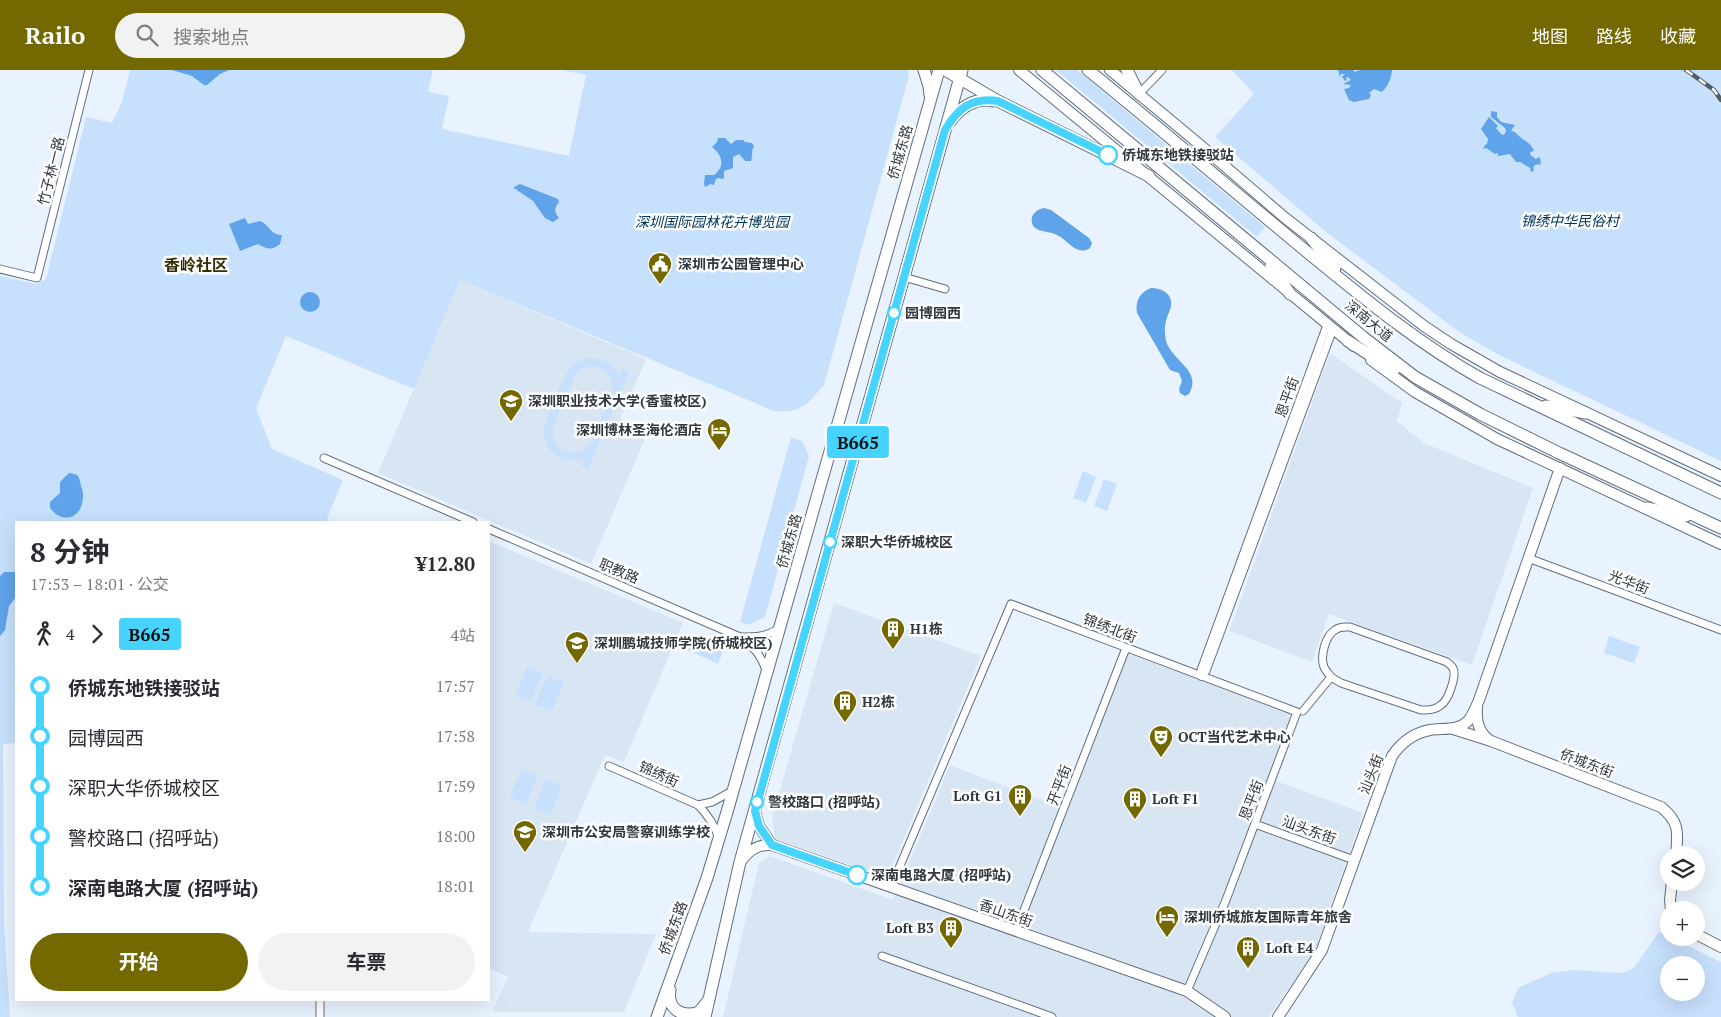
<!DOCTYPE html>
<html lang="zh">
<meta charset="utf-8">
<style>
:root{--surface:#fff;--page:#f2f2f3;--text:#2b2b33;--muted:#7c7c81;--accent:#746800}
body{margin:0;font-family:"PT Serif","Noto Sans SC",serif;background:var(--page);color:var(--text);height:100vh;display:flex;flex-direction:column;font-size:19px;white-space:nowrap}
*{box-sizing:border-box;margin:0}
p{font-size:16px;color:var(--muted)}
.icon{flex:none;width:28px;height:28px;fill:none;stroke:currentColor;stroke-width:2;stroke-linecap:round;stroke-linejoin:round}
.map{position:relative;flex:1;overflow:hidden}
.side{position:absolute;left:15px;top:451px;width:475px;height:480px;display:flex;flex-direction:column;background:var(--surface);border-radius:0px;box-shadow:0 5px 20px #0002}
.side>*{flex:none}
.badge{padding:0 10px;border-radius:4px;font-size:18px;line-height:32px}
.controls{position:absolute;left:1660px;top:776px;display:grid;gap:10px}
.controls a{display:grid;place-items:center;width:45px;height:45px;border-radius:50%;background:var(--surface);box-shadow:0 5px 20px #0002;font-size:25px}
.map>.badge{position:absolute;translate:-50% -50%;box-shadow:0 0 0 2px #fff}
.legs{display:flex;align-items:center;gap:8px;height:55px;padding:0 15px;font-size:16px}
.legs p{margin-inline-start:auto}
.headline{display:flex;align-items:center;justify-content:space-between;height:85px;padding:0 15px}
h1{font-size:28px;font-weight:700;line-height:38px}
.action{display:flex;gap:10px;margin-top:auto;padding:10px 15px}
.action a{flex:1;height:58px;border-radius:30px;background:var(--accent);color:#fff;font-size:20px;font-weight:700;line-height:58px;text-align:center}
.action a+a{background:var(--page);color:var(--text)}
ul{padding:0 15px;list-style:none}
li{display:flex;align-items:center;gap:18px;height:50px;font-size:19px}
li i{display:grid;place-items:center;width:8px;height:100%;margin:0 6px;background:currentColor}
li i::after{content:'';width:12px;height:12px;margin:-6px;border:4px solid;border-radius:50%;background:var(--surface)}
li p{margin-inline-start:auto}
li:first-child i{background:linear-gradient(#0000 50%,currentColor 0)}
li:last-child i{background:linear-gradient(currentColor 50%,#0000 0)}
header{display:flex;align-items:center;gap:30px;box-sizing:border-box;height:70px;padding:0 25px;background:var(--accent);color:#fff}
header strong{font-size:24px}
nav{display:flex;gap:28px;margin-inline-start:auto;font-size:18px}
.search{width:350px;height:45px;background:var(--page);display:flex;align-items:center;gap:12px;box-sizing:border-box;padding:0 18px;border-radius:28px;color:var(--muted);font-size:19px}
.map>svg:first-child{display:block}
.built{fill:#d8e6f4}
.green{fill:#c7e0fc;fill-rule:evenodd}
.water{fill:#5fa3ea}
.lines{fill:none;stroke-linecap:round;stroke-linejoin:round}
.street-casing{stroke:#606f7f;stroke-width:9}
.secondary-casing{stroke:#606f7f;stroke-width:12}
.primary-casing{stroke:#606f7f;stroke-width:13}
.street{stroke:#fff;stroke-width:7}
.secondary{stroke:#fff;stroke-width:10}
.primary{stroke:#fff;stroke-width:11}
.rail-casing{stroke:#535b63;stroke-width:4.5}
.rail{stroke:#fff;stroke-width:2.5;stroke-dasharray:8;stroke-linecap:butt}
.line-1-casing{stroke:#fff;stroke-width:11}
.line-1{stroke:#46d4ff;stroke-width:8}
.stop-1-dot{fill:#fff;stroke:#46d4ff;stroke-width:2.5}
.labels{text-anchor:middle;stroke-width:5;stroke-linejoin:round;paint-order:stroke}
.street-label{font-size:14px;fill:#30373e;stroke:#fff}
.stop-label{font-size:14px;font-weight:bold;fill:#30373e;stroke:#fff;text-anchor:start}
.park-label{font-size:14px;font-style:italic;fill:#023662;stroke:#fff}
.poi-label{font-size:14px;font-weight:bold;fill:#30373e;stroke:#fff;text-anchor:start}
.quarter-label{font-size:16px;font-weight:bold;fill:#342e02;stroke:#fff}
</style>
<header>
<strong>Railo</strong>
<div class="search"><svg class="icon" aria-label="search" viewBox="0 0 24 24"><circle cx="10" cy="10" r="6"/><path d="M15 15l6 6"/></svg>搜索地点</div>
<nav><a>地图</a><a>路线</a><a>收藏</a></nav>
</header>
<div class="map">
<svg width="1721" height="947" viewBox="0 0 1721 947">
<rect width="100%" height="100%" fill="#e9f3ff"/>
<!-- built -->
<g class="built">
<path d="M460 210 646 289 621 347 624 357 645 369 591 494 378 403Z"/>
<path d="M1330 283 1402 333 1397 351 1424 373 1533 418 1472 595 1329 544 1312 592 1229 561Z"/>
<path d="M489 471 683 553 624 692 596 681 605 685 528 862 656 864 624 942H492L508 907 489 898Z"/>
<path d="M834 533 981 586 887 808 775 769 772 747Z"/>
<path d="M1128 584 1292 643 1268 708 1363 743 1316 878 1269 947H723L759 793 770 786 893 830 950 695 1068 740Z"/>
</g>
<!-- green -->
<g class="green">
<path d="M130 0H433L428 22 449 26 442 59 569 86 586 5 562 0H908L909 6 824 315C806 335 803 343 774 341L460 210 414 319 286 266 256 338 272 379 343 410 327 448 330 452H16V673L3 674 4 852 10 947H0V206L37 214 46 209 86 47 112 53 122 32Z"/>
<path d="M1056 0H1077L1265 157 1257 167Z"/>
<path d="M1232 0H1721V391L1501 286 1459 262 1326 162 1215 67 1254 24Z"/>
<path d="M586 288C601 287 612 292 619 305L622 298 629 302 588 399 581 396 584 389C564 395 542 382 544 360 545 349 563 307 570 298 574 293 580 290 586 288ZM593 296C602 297 610 303 612 313 614 324 606 336 602 346 598 355 595 367 589 375 580 387 564 384 555 374L552 359 576 304 583 298Z"/>
<path d="M791 367 802 371 809 386 765 547 749 555 740 552Z"/>
<path d="M1083 401 1096 407 1086 433 1073 428Z"/>
<path d="M1104 409 1117 414 1107 441 1094 436Z"/>
<path d="M694 565 724 579 718 594 688 580Z"/>
<path d="M1609 566 1640 577 1634 593 1604 583Z"/>
<path d="M527 597 543 604 531 632 515 625Z"/>
<path d="M548 606 564 613 552 641 535 634Z"/>
<path d="M522 699 538 706 526 734 509 727Z"/>
<path d="M546 709 562 716 550 745 534 738Z"/>
<path d="M1659 862 1721 892V947H1518L1512 933 1518 918 1551 903 1573 900 1621 903 1633 899ZM1669 895H1696V922H1669Z"/>
</g>
<!-- water -->
<g class="water">
<path d="M172 0H229L220 4 207 15H204L192 6Z"/>
<path d="M1338 0H1354V2L1361 0H1392C1391 9 1389 14 1382 22L1374 19 1369 23 1371 25 1369 29 1354 32 1349 30 1344 19 1349 18 1351 15 1343 14 1351 10 1348 7 1346 8 1347 10 1345 11 1342 7 1345 4H1341L1340 7Z"/>
<path d="M1491 41 1497 42V47L1501 52 1515 55 1511 61 1515 62C1520 69 1531 72 1534 81L1530 82 1531 86 1534 87 1535 89 1540 87 1541 96 1540 94 1535 95 1533 98 1534 101 1531 102 1530 98 1520 92H1516L1510 84 1498 86V83L1495 84 1486 78 1483 79 1485 75 1487 74 1488 69 1481 59 1489 47 1498 56 1496 58 1501 64 1504 65 1506 61 1505 58 1491 47Z"/>
<path d="M718 68H725L731 74 736 70H743L745 72 752 73 754 76C751 82 753 85 751 91H745L739 84 733 87V98L724 101V108L722 109 718 108 716 109 714 115 711 114 705 117 704 114 705 105H714C726 96 722 85 712 77L717 72Z"/>
<path d="M520 114 558 129 559 132C554 138 554 142 559 148L553 152 545 148 533 131 514 118V117Z"/>
<path d="M1044 138 1051 140 1089 168 1092 173 1090 178C1077 187 1068 170 1057 165 1049 160 1029 164 1032 147 1034 142 1038 139 1044 138Z"/>
<path d="M245 148 248 154 260 151C270 155 270 165 282 165L280 174C272 181 266 179 258 174L240 181 229 154Z"/>
<path d="M1151 218C1162 218 1173 224 1171 236 1170 241 1167 246 1166 251 1164 258 1165 264 1166 271 1172 291 1203 301 1189 324L1185 326 1180 323 1179 319 1182 311 1179 303 1170 300 1137 243C1135 231 1140 222 1151 218Z"/>
<circle cx="310" cy="232" r="10"/>
<path d="M69 403C71 403 75 404 77 405 80 408 80 412 81 416 82 419 83 421 83 424 84 447 64 456 50 438V432L60 423V412Z"/>
<path d="M4 502H16V527L9 536 5 560 0 566V506Z"/>
</g>
<g class="lines">
<!-- street casing -->
<g class="street-casing">
<g id="street">
<path d="M1139 24 1162 0"/>
<path d="M0 199 37 208 89 0"/>
<path d="M904 207 945 219"/>
<path d="M324 388 473 452"/>
<path d="M489 459 740 567C754 578 760 583 766 600"/>
<path d="M1528 488 1721 560"/>
<path d="M740 567C757 567 765 567 780 558"/>
<path d="M1201 606V600L1327 255"/>
<path d="M1201 606 1206 601 1333 259"/>
<path d="M1303 641 1331 607 1341 613 1421 640C1429 640 1435 640 1441 635 1448 631 1457 606 1453 598 1452 596 1449 594 1447 592L1350 557C1345 557 1340 556 1335 560 1325 566 1320 587 1324 597 1325 600 1329 604 1331 607"/>
<path d="M609 696 698 735C708 745 714 754 719 768"/>
<path d="M698 735 712 732 734 720"/>
<path d="M1255 754 1354 790"/>
<path d="M891 817 1011 534 1297 642 1226 830 1187 921"/>
<path d="M1016 861 1126 578"/>
<path d="M882 886 1052 947"/>
<path d="M320 947V930"/>
</g>
</g>
<!-- secondary casing -->
<g class="secondary-casing">
<g id="secondary">
<path d="M1019 0 1354 276"/>
<path d="M1110 0 1199 74 1284 147 1424 256 1451 274 1500 302 1721 406"/>
<path d="M1371 290 1415 322 1497 369 1721 474"/>
<path d="M1477 638C1476 650 1478 661 1488 669"/>
<path d="M1453 659 1491 671 1661 737C1680 752 1678 763 1676 785"/>
<path d="M755 741 759 756 772 775"/>
<path d="M741 791C749 780 758 774 772 775L1187 921 1225 947"/>
<path d="M1671 840 1670 830 1672 812"/>
<path d="M1696 864 1721 877"/>
<path d="M1278 947 1322 880 1392 686C1401 673 1413 663 1430 660 1443 658 1458 661 1468 651 1473 645 1476 637 1479 630L1560 398"/>
</g>
</g>
<!-- primary casing -->
<g class="primary-casing">
<g id="primary">
<path d="M924 0 929 16 930 25"/>
<path d="M945 0 998 31 1149 106"/>
<path d="M1042 0 1363 267 1415 307 1480 344 1559 383 1721 458"/>
<path d="M1088 0C1163 61 1237 124 1312 186 1366 230 1419 274 1480 308L1721 423"/>
<path d="M1127 0 1139 24"/>
<path d="M950 52C960 37 976 27 993 31"/>
<path d="M1311 168 1335 198"/>
<path d="M1271 195 1290 224"/>
<path d="M1348 271 1379 291 1396 298"/>
<path d="M1546 336 1586 343"/>
<path d="M1647 438 1686 446"/>
<path d="M670 920C667 937 679 947 697 943 702 940 704 935 708 931"/>
<path d="M657 947 707 808 727 742 939 0"/>
<path d="M705 947 740 792 962 0"/>
</g>
</g>
<!-- street -->
<use href="#street" class="street"/>
<!-- secondary -->
<use href="#secondary" class="secondary"/>
<!-- primary -->
<use href="#primary" class="primary"/>
<!-- rail casing -->
<g class="rail-casing">
<path id="rail" d="M1686 0 1714 20 1721 30"/>
</g>
<!-- rail -->
<use href="#rail" class="rail"/>
</g>
<g class="lines">
<!-- line-1 casing -->
<g class="line-1-casing">
<path id="line-1" d="M857 805 772 775 759 756 755 741 945 60C958 38 972 27 998 31L1108 85"/>
</g>
<!-- line-1 -->
<use href="#line-1" class="line-1"/>
</g>
<!-- icons -->
<defs>
<g id="civic-pin" transform="scale(1.25)"><path d="M0 17L-7.5 6A9.5 9.5 0 1 1 7.5 6Z" fill="#746800" stroke="#fff"/><path d="M-.6-6.5H3V-4.5H.6V-3L4-1V1h2V6H-6V1h2V-1L-.6-3ZM-1.2 2.5V6h2.4V2.5Z" fill="#fff"/></g>
<g id="university-pin" transform="scale(1.25)"><path d="M0 17L-7.5 6A9.5 9.5 0 1 1 7.5 6Z" fill="#746800" stroke="#fff"/><path d="M0-5L7-2L0 1L-7-2ZM-4 1L0 2.5L4 1V4Q0 6-4 4Z" fill="#fff"/></g>
<g id="hotel-pin" transform="scale(1.25)"><path d="M0 17L-7.5 6A9.5 9.5 0 1 1 7.5 6Z" fill="#746800" stroke="#fff"/><path d="M-6-4.5h1.5V1H6V5H4.5V3h-9V5H-6ZM-4 0a1.8 1.8 0 1 1 3.6 0ZM.5 0V-2.5h3Q6-2.5 6 0Z" fill="#fff"/></g>
<g id="building-pin" transform="scale(1.25)"><path d="M0 17L-7.5 6A9.5 9.5 0 1 1 7.5 6Z" fill="#746800" stroke="#fff"/><path d="M-4-6H4V6H1V3H-1V6H-4ZM-2.5-4.3h1.7v1.8h-1.7ZM.8-4.3h1.7v1.8H.8ZM-2.5-1h1.7V.8h-1.7ZM.8-1h1.7V.8H.8Z" fill="#fff"/></g>
<g id="school-pin" transform="scale(1.25)"><path d="M0 17L-7.5 6A9.5 9.5 0 1 1 7.5 6Z" fill="#746800" stroke="#fff"/><path d="M0-5L7-2L0 1L-7-2ZM-4 1L0 2.5L4 1V4Q0 6-4 4Z" fill="#fff"/></g>
<g id="theatre-pin" transform="scale(1.25)"><path d="M0 17L-7.5 6A9.5 9.5 0 1 1 7.5 6Z" fill="#746800" stroke="#fff"/><path d="M-5-5.5Q0-4 5-5.5V0Q5 5 0 6Q-5 5-5 0ZM-3.3-2.5H-1v1.5H-3.3ZM1-2.5H3.3v1.5H1ZM-2.8 1Q0 5.5 2.8 1Z" fill="#fff"/></g>
</defs>
<g fill-rule="evenodd">
<use href="#civic-pin" x="660" y="194"/>
<use href="#university-pin" x="511" y="331"/>
<use href="#hotel-pin" x="719" y="360"/>
<use href="#building-pin" x="893" y="559"/>
<use href="#school-pin" x="577" y="573"/>
<use href="#building-pin" x="845" y="632"/>
<use href="#theatre-pin" x="1161" y="667"/>
<use href="#building-pin" x="1020" y="726"/>
<use href="#building-pin" x="1135" y="729"/>
<use href="#school-pin" x="525" y="762"/>
<use href="#hotel-pin" x="1167" y="847"/>
<use href="#building-pin" x="951" y="858"/>
<use href="#building-pin" x="1248" y="878"/>
</g>
<!-- markers -->
<g class="stop-1-dot">
<circle cx="1108" cy="85" r="9"/>
<circle cx="894" cy="243" r="6"/>
<circle cx="830" cy="472" r="6"/>
<circle cx="757" cy="732" r="6"/>
<circle cx="857" cy="805" r="9"/>
</g>
<g class="labels">
<!-- street labels -->
<g class="street-label">
<text transform="translate(900 82) rotate(-74)" y="5">侨城东路</text>
<text transform="translate(51 101) rotate(-76)" y="5">竹子林一路</text>
<text transform="translate(1369 251) rotate(39)" y="5">深南大道</text>
<text transform="translate(1287 327) rotate(-70)" y="5">恩平街</text>
<text transform="translate(789 471) rotate(-74)" y="5">侨城东路</text>
<text transform="translate(619 501) rotate(23)" y="5">职教路</text>
<text transform="translate(1629 512) rotate(21)" y="5">光华街</text>
<text transform="translate(1110 558) rotate(21)" y="5">锦绣北街</text>
<text transform="translate(1587 693) rotate(21)" y="5">侨城东街</text>
<text transform="translate(659 704) rotate(24)" y="5">锦绣街</text>
<text transform="translate(1371 704) rotate(-68)" y="5">汕头街</text>
<text transform="translate(1059 715) rotate(-69)" y="5">开平街</text>
<text transform="translate(1251 730) rotate(-69)" y="5">恩平街</text>
<text transform="translate(1309 760) rotate(20)" y="5">汕头东街</text>
<text transform="translate(1006 843) rotate(19)" y="5">香山东街</text>
<text transform="translate(673 858) rotate(-70)" y="5">侨城东路</text>
</g>
<!-- stop labels -->
<g class="stop-label">
<text x="1122" y="90">侨城东地铁接驳站</text>
<text x="905" y="248">园博园西</text>
<text x="841" y="477">深职大华侨城校区</text>
<text x="768" y="737">警校路口 (招呼站)</text>
<text x="871" y="810">深南电路大厦 (招呼站)</text>
</g>
<!-- park labels -->
<g class="park-label">
<text x="1570" y="156">锦绣中华民俗村</text>
<text x="712" y="157">深圳国际园林花卉博览园</text>
</g>
<!-- poi labels -->
<g class="poi-label">
<text x="678" y="199">深圳市公园管理中心</text>
<text x="528" y="336">深圳职业技术大学(香蜜校区)</text>
<text x="702" y="365" text-anchor="end">深圳博林圣海伦酒店</text>
<text x="910" y="564">H1栋</text>
<text x="594" y="578">深圳鹏城技师学院(侨城校区)</text>
<text x="862" y="637">H2栋</text>
<text x="1178" y="672">OCT当代艺术中心</text>
<text x="1002" y="731" text-anchor="end">Loft G1</text>
<text x="1152" y="734">Loft F1</text>
<text x="542" y="767">深圳市公安局警察训练学校</text>
<text x="1184" y="852">深圳侨城旅友国际青年旅舍</text>
<text x="934" y="863" text-anchor="end">Loft B3</text>
<text x="1266" y="883">Loft E4</text>
</g>
<!-- quarter labels -->
<g class="quarter-label">
<text x="196" y="201">香岭社区</text>
</g>
</g>
</svg>
<div class="controls">
<a><svg class="icon" aria-label="layers" viewBox="0 0 24 24"><path d="M12 4l9 5-9 5-9-5zM3 14l9 5 9-5"/></svg></a>
<a>+</a>
<a>−</a>
</div>
<b class="badge" style="left:858px;top:372px;background:#46d4ff;color:#111">B665</b>
<section class="side">
<div class="headline"><div><h1>8 分钟</h1><p>17:53 – 18:01 · 公交</p></div><b>¥12.80</b></div>
<div class="legs"><svg class="icon" aria-label="walk" viewBox="0 0 24 24"><circle cx="13" cy="4" r="2"/><path d="M13 8l-2 6 4 7M11 14l-3 7M7 12l3-4h3l4 4"/></svg>4<svg class="icon" aria-label="forward" viewBox="0 0 24 24"><path d="M9 5l7 7-7 7"/></svg><b class="badge" style="background:#46d4ff;color:#111">B665</b><p>4站</p></div>
<ul>
<li><i style="color:#46d4ff"></i><b>侨城东地铁接驳站</b><p>17:57</p></li>
<li><i style="color:#46d4ff"></i><span>园博园西</span><p>17:58</p></li>
<li><i style="color:#46d4ff"></i><span>深职大华侨城校区</span><p>17:59</p></li>
<li><i style="color:#46d4ff"></i><span>警校路口 (招呼站)</span><p>18:00</p></li>
<li><i style="color:#46d4ff"></i><b>深南电路大厦 (招呼站)</b><p>18:01</p></li>
</ul>
<div class="action"><a>开始</a><a>车票</a></div>
</section>
</div>
